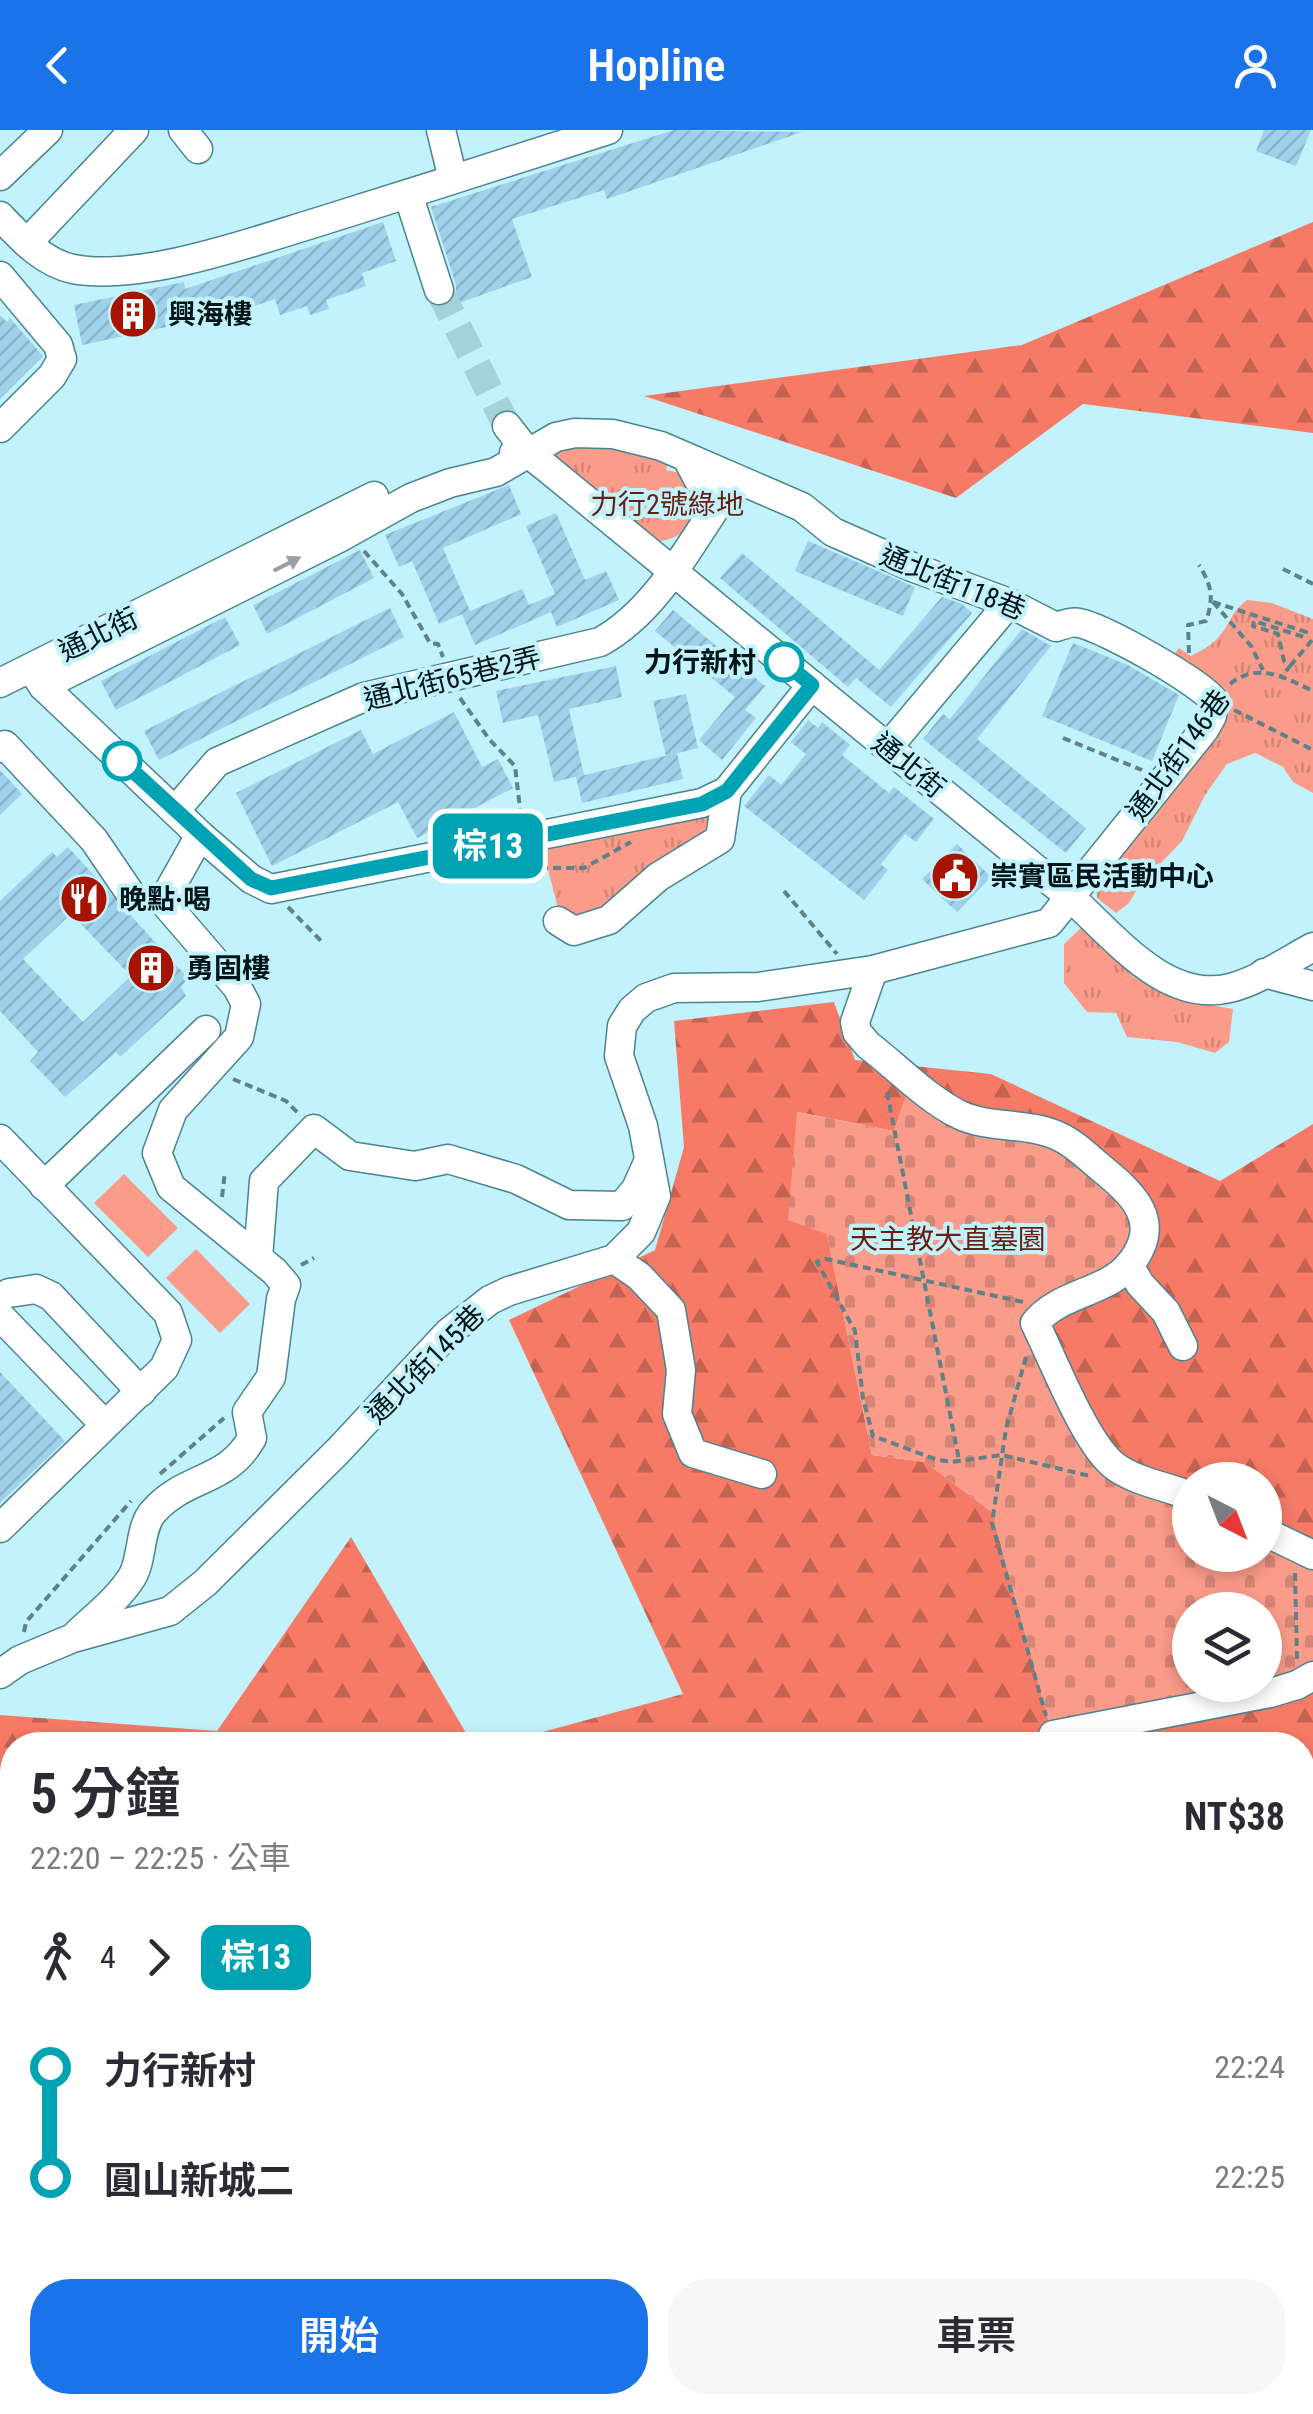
<!DOCTYPE html>
<html lang="zh-TW">
<meta charset="utf-8">
<style>
:root{--surface:#fff;--page:#f7f7f7;--text:#2b2b33;--muted:#7c7c81;--accent:#1a73e8}
body{margin:0;font-family:"Roboto Condensed","Noto Sans TC",sans-serif;background:var(--page);color:var(--text);height:100vh;display:flex;flex-direction:column;font-size:38px;white-space:nowrap}
*{box-sizing:border-box;margin:0}
p{font-size:32px;color:var(--muted)}
.icon{flex:none;width:55px;height:55px;fill:none;stroke:currentColor;stroke-width:2;stroke-linecap:round;stroke-linejoin:round}
.map{position:relative;flex:1;overflow:hidden}
.side{position:absolute;left:0px;top:1602px;width:1315px;height:682px;display:flex;flex-direction:column;background:var(--surface);border-radius:40px 40px 0 0;box-shadow:0 5px 15px #0003}
.side>*{flex:none}
.badge{padding:0 20px;border-radius:15px;font-size:35px;line-height:65px}
.needle{width:65px;rotate:138deg}
.controls{position:absolute;left:1172px;top:1332px;display:grid;gap:20px}
.controls a{display:grid;place-items:center;width:110px;height:110px;border-radius:50%;background:var(--surface);box-shadow:0 5px 15px #0003;font-size:50px}
.map>.badge{position:absolute;translate:-50% -50%;box-shadow:0 0 0 5px #fff}
.legs{display:flex;align-items:center;gap:15px;height:110px;padding:0 30px;font-size:32px}
.legs p{margin-inline-start:auto}
.headline{display:flex;align-items:center;justify-content:space-between;height:170px;padding:0 30px}
h1{font-size:55px;font-weight:600;line-height:75px}
.cta{display:flex;gap:20px;margin-top:auto;padding:20px 30px}
.cta a{flex:1;height:115px;border-radius:40px;background:var(--accent);color:#fff;font-size:40px;font-weight:600;line-height:115px;text-align:center}
.cta a+a{background:var(--page);color:var(--text)}
ul{padding:0 30px;list-style:none}
li{display:flex;align-items:center;gap:35px;height:110px;font-size:38px}
li i{display:grid;place-items:center;width:15px;height:100%;margin:0 12px;background:currentColor}
li i::after{content:'';width:25px;height:25px;margin:-12px;border:8px solid;border-radius:50%;background:var(--surface)}
li p{margin-inline-start:auto}
li:first-child i{background:linear-gradient(#0000 50%,currentColor 0)}
li:last-child i{background:linear-gradient(currentColor 50%,#0000 0)}
header{display:flex;justify-content:space-between;align-items:center;height:130px;padding:0 30px;background:var(--accent);color:#fff;font-size:45px;font-weight:600}
.map>svg:first-child{display:block}
.forest{fill:url(#forest-firs)}
.cemetery{fill:url(#cemetery-stones);fill-rule:evenodd}
.park{fill:url(#park-tufts)}
.pitch{fill:#fb9b89}
.building{fill:url(#building-hatch);fill-rule:evenodd}
.lines{fill:none;stroke-linecap:round;stroke-linejoin:round}
.minor-tunnel{stroke:#a5d1d9;stroke-width:28;stroke-dasharray:28 14;stroke-linecap:butt}
.minor-casing{stroke:#4a8490;stroke-width:31}
.path{stroke:#5f8288;stroke-width:4;stroke-dasharray:8 5;stroke-linecap:butt}
.minor{stroke:#fff;stroke-width:28}
.oneway{fill:#99a1a3}
.line-1-casing{stroke:#fff;stroke-width:22}
.line-1{stroke:#00a3b4;stroke-width:15}
.stop-1-dot{fill:#fff;stroke:#00a3b4;stroke-width:5}
.labels{text-anchor:middle;stroke-width:8;stroke-linejoin:round;paint-order:stroke}
.poi-label{font-size:28px;font-weight:bold;fill:#001519;stroke:#c2f2fb;text-anchor:start}
.park-label{font-size:28px;fill:#6a1d12;stroke:#c2f2fb}
.street-label{font-size:28px;fill:#001519;stroke:#c2f2fb}
.stop-label{font-size:28px;font-weight:bold;fill:#001519;stroke:#c2f2fb;text-anchor:end}
</style>
<header><svg class="icon" aria-label="back" viewBox="0 0 24 24"><path d="M15 5l-7 7 7 7"/></svg>Hopline<svg class="icon" aria-label="person" viewBox="0 0 24 24"><circle cx="12" cy="8" r="4"/><path d="M4 21q1-7 8-7t8 7"/></svg></header>
<div class="map">
<svg width="1313" height="2284" viewBox="0 0 1313 2284">
<defs>
<pattern id="forest-firs" width="22" height="20" patternUnits="userSpaceOnUse" patternTransform="scale(2.5)"><rect width="22" height="20" fill="#f67a65"/><path d="M5 1l3.5 6h-7zM16 11l3.5 6h-7z" fill="#c56352"/></pattern>
<pattern id="cemetery-stones" width="16" height="16" patternUnits="userSpaceOnUse" patternTransform="scale(2.5)"><rect width="16" height="16" fill="#fb9b89"/><path d="M2 7V4a2 2 0 0 1 4 0v3zM10 15v-3a2 2 0 0 1 4 0v3z" fill="#d58576"/></pattern>
<pattern id="park-tufts" width="24" height="20" patternUnits="userSpaceOnUse" patternTransform="scale(2.5)"><rect width="24" height="20" fill="#fb9b89"/><path d="M3 7l-1-3M5 7V3M7 7l1-3M15 17l-1-3M17 17v-4M19 17l1-3" fill="none" stroke="#d58576"/></pattern>
<pattern id="building-hatch" width="6" height="6" patternUnits="userSpaceOnUse" patternTransform="scale(2.5)"><rect width="6" height="6" fill="#a0d1eb"/><path d="M-1 1l2-2M0 6l6-6M5 7l2-2" fill="none" stroke="#88b3c9"/></pattern>
</defs>
<rect width="100%" height="100%" fill="#c2f2fb"/>
<!-- forest -->
<g class="forest">
<path d="M1313 92V303L1083 274 956 368 644 266 1022 215Z"/>
<path d="M834 872 855 930 991 944 1220 1051 1313 994V1435L1265 1411V1350H1190V1375L1120 1348 909 957 894 1001 798 982 827 1104 872 1325 925 1332 992 1382 1050 1596 1294 1551 1313 1539V2284H1071L1078 2276 1071 2273 1302 2272V1615H494L683 1564 509 1190 655 1120 684 1017 674 891Z"/>
<path d="M351 1407 473 1615H12V2061L0 2074V1585L217 1601Z"/>
<path d="M968 2272 982 2284H426L407 2273Z"/>
</g>
<!-- cemetery -->
<g class="cemetery">
<path d="M909 956 1065 1018 1136 1090 1126 1125 1029 1194 1087 1315 1190 1375V1425H1265V1411L1313 1435V1539L1294 1551 1050 1596 992 1382 925 1332 872 1325 827 1104 788 1090 797 982 894 1001ZM1190 1480H1265V1555H1190Z"/>
<path d="M1071 2272 1078 2276 1071 2284H982L968 2273Z"/>
</g>
<!-- park -->
<g class="park">
<path d="M587 310 670 325 666 340 685 344C691 352 702 364 701 374 700 394 677 410 659 411L547 320Z"/>
<path d="M1247 470 1272 473 1313 489V663L1293 652 1283 637 1255 623 1227 634 1205 665 1182 711 1139 756 1129 773 1116 783 1097 768 1096 754 1222 600C1237 558 1204 544 1175 523L1179 518 1191 526C1200 521 1211 516 1218 508 1232 492 1229 484 1247 470Z"/>
<path d="M718 679 714 702 604 786H560L542 716Z"/>
<path d="M1083 796 1134 847 1179 869 1233 879 1229 912 1215 923 1177 912 1127 907 1116 883 1087 882 1064 853V814Z"/>
</g>
<!-- pitch -->
<g class="pitch">
<path d="M124 1044 178 1098 148 1127 94 1073Z"/>
<path d="M196 1119 250 1174 220 1203 166 1148Z"/>
</g>
<!-- building -->
<g class="building">
<path d="M674 0 802 2 607 69 604 60 512 89 532 147 456 174V155L431 77Z"/>
<path d="M1264 0H1311L1296 36 1256 21Z"/>
<path d="M383 92 396 131 362 143 366 156 326 170 329 179 310 185 307 176 280 185 275 169 213 190V187L82 215 74 175 184 152 185 159Z"/>
<path d="M0 185 7 192 10 188 43 226 0 269Z"/>
<path d="M509 355 521 384 443 418 470 481 522 459 529 475 555 464 526 396 556 383 585 450 606 441 619 470 557 497 551 482 475 515 462 484 467 482 439 494 412 431 399 437 385 405Z"/>
<path d="M808 411 915 457 903 486 795 441Z"/>
<path d="M360 420 374 448 267 504 253 475Z"/>
<path d="M742 423 879 540 942 467 962 474 972 483 891 577 856 548 848 557 720 448Z"/>
<path d="M390 478 404 507 159 630 144 601Z"/>
<path d="M673 480 765 556 745 580 756 588 722 630 699 610 735 567 655 501Z"/>
<path d="M225 487 240 515 116 580 101 551Z"/>
<path d="M1022 499 1051 516 977 609 1086 698 1066 723 923 609 943 584 950 589Z"/>
<path d="M1073 513 1128 535 1179 565 1152 631 1042 586Z"/>
<path d="M616 536 622 567 569 579 584 645 554 652 538 585 503 593 496 561Z"/>
<path d="M686 564 698 618 666 626 653 571Z"/>
<path d="M454 582 482 637 498 629 513 658 417 708 398 672 272 736 236 663 361 600 373 624Z"/>
<path d="M808 590 818 598 822 592 850 615 842 625 889 663 894 657 934 689 916 712 905 704 881 734 888 740 864 770 744 676 769 645 781 655 806 624 791 612Z"/>
<path d="M677 623 683 649 582 673 576 647Z"/>
<path d="M0 640 22 664 0 685Z"/>
<path d="M957 714 991 747 957 782 922 749Z"/>
<path d="M68 717 188 848 181 857 186 866 120 927 116 922 65 967 30 931 38 922 0 881V771L52 722 57 727ZM71 784 131 846 83 892 23 829Z"/>
<path d="M0 1242 65 1311 0 1373Z"/>
</g>
<g class="lines">
<!-- minor-tunnel -->
<path class="minor-tunnel" d="M439 160 507 296"/>
<!-- minor casing -->
<g class="minor-casing">
<g id="minor">
<path d="M183 0 198 19"/>
<path d="M441 0 453 49"/>
<path d="M0 46 48 0"/>
<path d="M408 64 439 160"/>
<path d="M0 86C20 107 43 133 73 139 141 152 252 112 318 92 415 62 511 31 608 0"/>
<path d="M27 113 134 0"/>
<path d="M0 146 58 215 62 229 52 246 0 298"/>
<path d="M507 296 528 323"/>
<path d="M514 323H528L547 338 1070 767C1113 805 1165 874 1230 858 1258 851 1287 831 1313 817"/>
<path d="M35 544 43 556 200 705 251 749 271 759 702 673 727 661 812 555"/>
<path d="M0 553 374 366"/>
<path d="M888 617 1009 473"/>
<path d="M0 618 5 615 94 710 128 760"/>
<path d="M175 681 217 632 364 567 600 512C655 482 688 418 722 368L698 349 690 334"/>
<path d="M558 791 574 801 609 790 658 747 720 709 727 661"/>
<path d="M873 840 855 892 857 902 868 915C897 937 927 969 960 985 991 999 1027 992 1058 1006 1074 1013 1088 1027 1101 1038 1133 1064 1163 1091 1131 1133 1108 1163 1060 1162 1035 1193 1053 1229 1086 1316 1116 1337 1137 1352 1166 1356 1190 1366"/>
<path d="M1264 843 1313 856"/>
<path d="M0 1009 168 1183 177 1210 164 1238 0 1398"/>
<path d="M44 1056 206 900"/>
<path d="M258 1128 264 1051 314 999 350 1026 415 1036 448 1029 516 1049 569 1075 622 1076 636 1059 649 1030"/>
<path d="M614 1129 639 1146 671 1180 681 1240 677 1284 693 1323 762 1344"/>
<path d="M1129 1135 1140 1154 1166 1182 1183 1216"/>
<path d="M9 1163 36 1159 51 1166 141 1262"/>
<path d="M0 1186 105 1295"/>
<path d="M1265 1402 1313 1425"/>
<path d="M77 1504C96 1486 118 1469 132 1447 143 1429 139 1396 154 1381 186 1345 227 1353 252 1308L247 1282 271 1247 281 1169 286 1155 274 1141 171 1057 157 1023 173 980 239 907 246 874 237 857 163 771 200 705"/>
<path d="M0 1544 20 1530 73 1508 170 1481 205 1453 338 1321 448 1203 490 1170 509 1161 614 1129 641 1102 656 1066 643 996 619 926 622 896 632 880 646 868 674 858 758 857 873 840 1049 793 1204 600 1212 586 1214 571C1201 552 1102 497 1079 493 1072 491 1063 495 1056 497L1009 473 912 437 833 402 802 377 661 316 613 304 575 303 556 307 496 342 450 353 411 368 339 408 43 556"/>
<path d="M1055 1615 1053 1605 1270 1563 1297 1555 1313 1546"/>
</g>
</g>
<!-- path -->
<g class="path">
<path d="M364 421 402 464 430 513 438 514 443 527"/>
<path d="M1283 439 1313 454"/>
<path d="M1213 472 1306 502 1304 507 1254 491 1253 496 1278 504 1284 531 1290 536 1282 546"/>
<path d="M1213 472 1251 516 1263 540"/>
<path d="M1189 523 1188 495 1206 491C1214 468 1212 456 1199 435"/>
<path d="M1290 536 1313 509"/>
<path d="M1230 554C1258 531 1285 548 1313 561"/>
<path d="M460 568 489 609 515 636 521 687"/>
<path d="M1234 580 1313 620"/>
<path d="M1063 608 1142 640"/>
<path d="M530 731 537 738H584L631 712"/>
<path d="M784 761 837 824"/>
<path d="M288 777 323 813"/>
<path d="M233 949 286 971 299 984"/>
<path d="M887 962 959 1330"/>
<path d="M222 1067 225 1042"/>
<path d="M301 1135 314 1128"/>
<path d="M1023 1172 826 1129 817 1132 855 1201 863 1268 873 1306 935 1329 951 1332 1002 1325 1090 1346"/>
<path d="M1026 1227 1006 1299 992 1393 1046 1586"/>
<path d="M160 1344 224 1288"/>
<path d="M1295 1443 1297 1529"/>
<path d="M24 1502 26 1492 131 1371"/>
<path d="M1302 1768 1313 1773"/>
<path d="M1112 2272 1123 2284"/>
<path d="M1241 2272 1282 2284"/>
<path d="M1160 2284 1184 2272"/>
</g>
<!-- minor -->
<use href="#minor" class="minor"/>
</g>
<!-- one-way arrows -->
<defs><path id="oneway-solid" d="M-6-.8H1V-3.2L6.5 0L1 3.2V.8H-6Z" transform="scale(2.5)"/></defs>
<use class="oneway" href="#oneway-solid" transform="translate(287 434) rotate(-27)"/>
<g class="lines">
<!-- line-1 casing -->
<g class="line-1-casing">
<path id="line-1" d="M122 631 251 749 271 758 702 674 727 661 812 555 784 532"/>
</g>
<!-- line-1 -->
<use href="#line-1" class="line-1"/>
</g>
<!-- icons -->
<defs>
<g id="building-disc" transform="scale(2.5)"><circle r="9.5" fill="#a61400" stroke="#c2f2fb"/><path d="M-4-6H4V6H1V3H-1V6H-4ZM-2.5-4.3h1.7v1.8h-1.7ZM.8-4.3h1.7v1.8H.8ZM-2.5-1h1.7V.8h-1.7ZM.8-1h1.7V.8H.8Z" fill="#fff"/></g>
<g id="civic-disc" transform="scale(2.5)"><circle r="9.5" fill="#a61400" stroke="#c2f2fb"/><path d="M-.6-6.5H3V-4.5H.6V-3L4-1V1h2V6H-6V1h2V-1L-.6-3ZM-1.2 2.5V6h2.4V2.5Z" fill="#fff"/></g>
<g id="restaurant-disc" transform="scale(2.5)"><circle r="9.5" fill="#a61400" stroke="#c2f2fb"/><path d="M-5-6h1v4h1v-4h1v4h1v-4h1v5L-1.5 .5V6h-2V.5L-5-1ZM5-6V6H3V1.5H1.5Q1.5-4 5-6Z" fill="#fff"/></g>
</defs>
<g fill-rule="evenodd">
<use href="#building-disc" x="133" y="184"/>
<use href="#civic-disc" x="955" y="746"/>
<use href="#restaurant-disc" x="84" y="769"/>
<use href="#building-disc" x="151" y="838"/>
</g>
<!-- markers -->
<g class="stop-1-dot">
<circle cx="784" cy="532" r="18"/>
<circle cx="122" cy="631" r="18"/>
</g>
<g class="labels">
<!-- poi labels -->
<g class="poi-label">
<text x="168" y="194">興海樓</text>
<text x="990" y="756">崇實區民活動中心</text>
<text x="119" y="779">晚點·喝</text>
<text x="186" y="848">勇固樓</text>
</g>
<!-- park labels -->
<g class="park-label">
<text x="667" y="384">力行2號綠地</text>
<text x="948" y="1119">天主教大直墓園</text>
</g>
<!-- street labels -->
<g class="street-label">
<text transform="translate(953 452) rotate(22)" y="10">通北街118巷</text>
<text transform="translate(98 504) rotate(-26)" y="10">通北街</text>
<text transform="translate(452 548) rotate(-14)" y="10">通北街65巷2弄</text>
<text transform="translate(1178 625) rotate(-54)" y="10">通北街146巷</text>
<text transform="translate(909 635) rotate(39)" y="10">通北街</text>
<text transform="translate(425 1234) rotate(-45)" y="10">通北街145巷</text>
</g>
<!-- stop labels -->
<g class="stop-label">
<text x="756" y="542">力行新村</text>
</g>
</g>
</svg>
<div class="controls">
<a><svg class="needle" viewBox="-14 -14 28 28"><path d="M0-13l5 13h-10z" fill="#e53935"/><path d="M0 13l5-13h-10z" fill="#7c7c81"/></svg></a>
<a><svg class="icon" aria-label="layers" viewBox="0 0 24 24"><path d="M12 4l9 5-9 5-9-5zM3 14l9 5 9-5"/></svg></a>
</div>
<b class="badge" style="left:488px;top:716px;background:#00a3b4;color:#fff">棕13</b>
<section class="side">
<div class="headline"><div><h1>5 分鐘</h1><p>22:20 – 22:25 · 公車</p></div><b>NT$38</b></div>
<div class="legs"><svg class="icon" aria-label="walk" viewBox="0 0 24 24"><circle cx="13" cy="4" r="2"/><path d="M13 8l-2 6 4 7M11 14l-3 7M7 12l3-4h3l4 4"/></svg>4<svg class="icon" aria-label="forward" viewBox="0 0 24 24"><path d="M9 5l7 7-7 7"/></svg><b class="badge" style="background:#00a3b4;color:#fff">棕13</b></div>
<ul>
<li><i style="color:#00a3b4"></i><b>力行新村</b><p>22:24</p></li>
<li><i style="color:#00a3b4"></i><b>圓山新城二</b><p>22:25</p></li>
</ul>
<div class="cta"><a>開始</a><a>車票</a></div>
</section>
</div>
